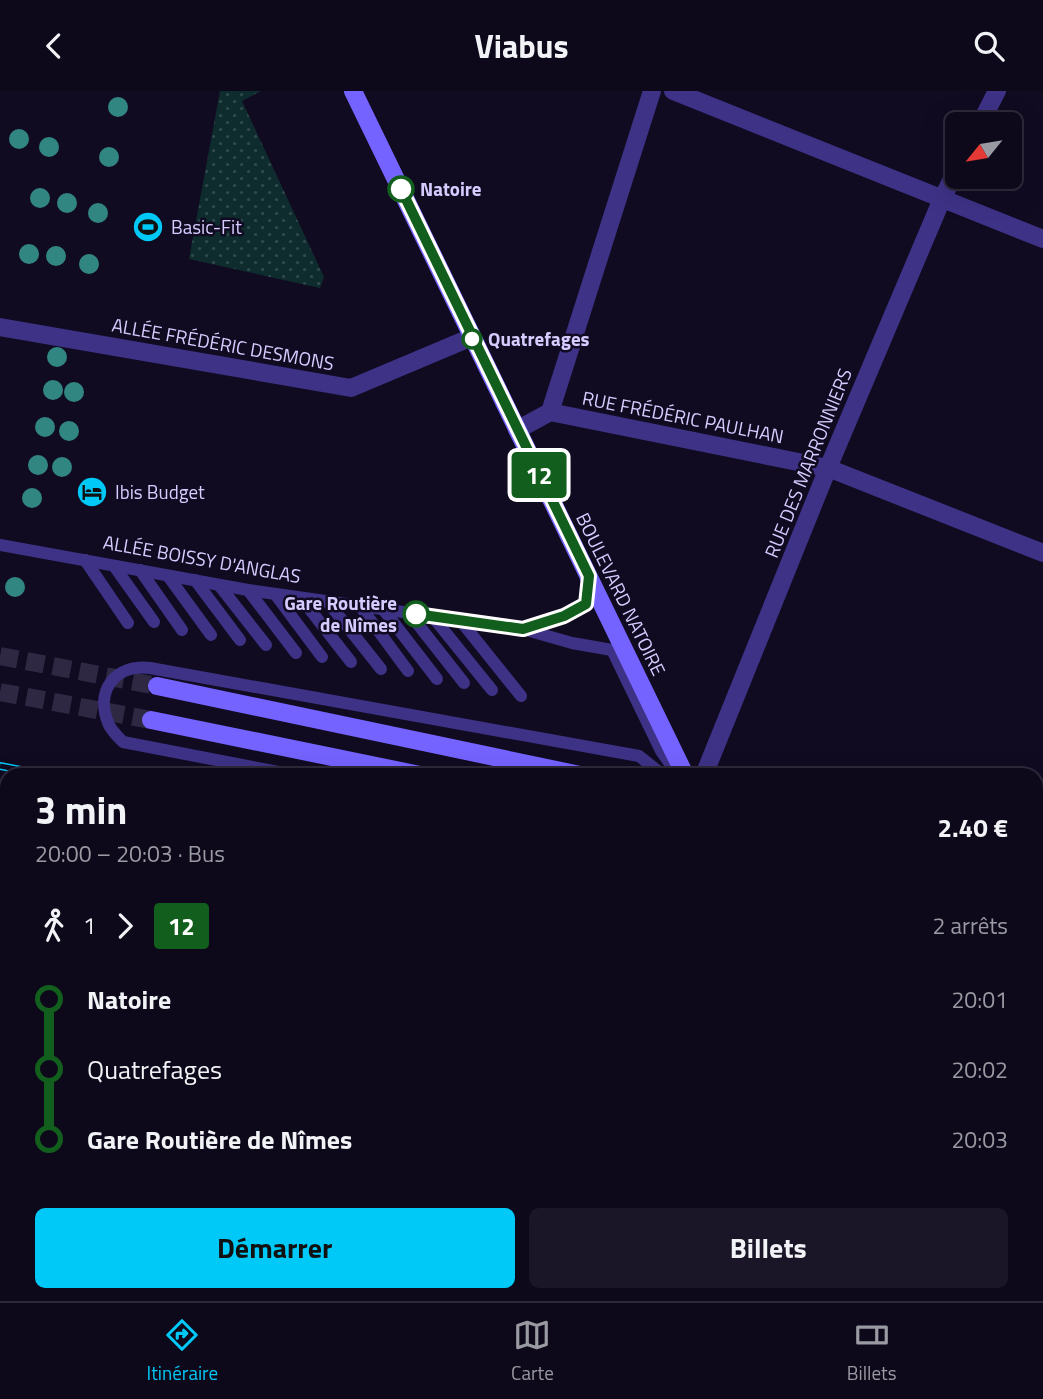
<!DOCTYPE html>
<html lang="fr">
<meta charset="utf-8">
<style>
:root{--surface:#0d081a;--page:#1b1627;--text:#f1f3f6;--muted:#9a9aa2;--line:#2d2939;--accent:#00c8f7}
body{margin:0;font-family:"Titillium Web",sans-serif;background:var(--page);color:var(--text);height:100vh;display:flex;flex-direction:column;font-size:26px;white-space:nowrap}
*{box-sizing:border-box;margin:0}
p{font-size:23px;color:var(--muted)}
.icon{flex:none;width:38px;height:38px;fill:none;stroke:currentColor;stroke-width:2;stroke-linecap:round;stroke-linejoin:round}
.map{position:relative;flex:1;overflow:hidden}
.side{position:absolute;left:0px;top:677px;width:1043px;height:534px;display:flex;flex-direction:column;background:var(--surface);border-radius:21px 21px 0 0;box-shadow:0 7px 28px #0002,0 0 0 2px var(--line)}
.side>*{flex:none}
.badge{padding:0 14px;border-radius:5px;font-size:24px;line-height:46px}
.needle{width:46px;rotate:240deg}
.buttons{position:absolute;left:945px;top:21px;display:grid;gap:14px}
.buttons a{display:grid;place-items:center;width:77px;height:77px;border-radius:10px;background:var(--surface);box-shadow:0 7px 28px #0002,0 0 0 2px var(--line);font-size:35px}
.map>.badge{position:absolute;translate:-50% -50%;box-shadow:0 0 0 4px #fff}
.legs{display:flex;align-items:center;gap:10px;height:77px;padding:0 35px;font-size:23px}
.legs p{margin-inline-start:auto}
.summary{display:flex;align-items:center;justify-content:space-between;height:119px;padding:0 35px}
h1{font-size:38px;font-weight:700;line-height:52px}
.primary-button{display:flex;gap:14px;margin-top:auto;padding:14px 35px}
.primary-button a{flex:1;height:80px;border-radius:10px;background:var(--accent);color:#111;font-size:28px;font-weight:700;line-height:80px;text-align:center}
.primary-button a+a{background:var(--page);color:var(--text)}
ul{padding:0 35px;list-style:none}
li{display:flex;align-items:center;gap:24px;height:70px;font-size:26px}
li i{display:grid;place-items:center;width:10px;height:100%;margin:0 9px;background:currentColor}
li i::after{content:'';width:18px;height:18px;margin:-9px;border:5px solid;border-radius:50%;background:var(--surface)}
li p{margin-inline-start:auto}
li:first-child i{background:linear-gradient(#0000 50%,currentColor 0)}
li:last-child i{background:linear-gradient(currentColor 50%,#0000 0)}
header{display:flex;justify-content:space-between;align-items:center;height:91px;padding:0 35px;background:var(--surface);font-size:32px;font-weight:700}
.menu{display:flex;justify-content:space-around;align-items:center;height:98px;border-top:2px solid var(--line);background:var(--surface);font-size:19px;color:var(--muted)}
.menu a{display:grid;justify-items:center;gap:4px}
.menu .on{color:var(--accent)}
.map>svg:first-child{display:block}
.park{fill:url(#park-dots)}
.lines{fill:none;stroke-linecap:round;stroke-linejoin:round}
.secondary-tunnel{stroke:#2f2843;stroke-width:18;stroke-dasharray:18 9;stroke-linecap:butt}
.lane{stroke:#3d3286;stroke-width:12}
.street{stroke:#3d3286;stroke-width:18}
.secondary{stroke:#7563ff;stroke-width:18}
.rail-casing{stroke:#00c8f7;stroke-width:8}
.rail{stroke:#110b22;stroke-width:5;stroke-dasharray:16;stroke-linecap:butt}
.tree{fill:#328682}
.line-1-casing{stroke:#fff;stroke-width:16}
.line-1{stroke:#125e1d;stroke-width:10}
.stop-1-dot{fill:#fff;stroke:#125e1d;stroke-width:3.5}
.labels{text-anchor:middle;stroke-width:5;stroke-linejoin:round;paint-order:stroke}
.stop-label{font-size:19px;font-weight:bold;fill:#d7ccff;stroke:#110b22;text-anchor:start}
.poi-label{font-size:19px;fill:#d7ccff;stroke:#110b22;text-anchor:start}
.street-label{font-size:19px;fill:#d7ccff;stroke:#110b22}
</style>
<header><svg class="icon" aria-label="back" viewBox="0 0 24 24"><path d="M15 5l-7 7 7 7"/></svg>Viabus<svg class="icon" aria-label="search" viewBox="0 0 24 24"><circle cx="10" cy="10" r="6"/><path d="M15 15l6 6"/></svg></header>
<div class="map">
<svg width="1043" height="1210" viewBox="0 0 1043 1210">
<defs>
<pattern id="park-dots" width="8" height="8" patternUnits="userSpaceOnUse" patternTransform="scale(1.75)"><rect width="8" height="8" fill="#0e2b2d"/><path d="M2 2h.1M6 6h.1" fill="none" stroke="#30494c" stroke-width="1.8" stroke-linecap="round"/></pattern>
</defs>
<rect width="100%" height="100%" fill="#110b22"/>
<!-- park -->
<path class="park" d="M220 0H261L242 10 324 186 320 197 189 168Z"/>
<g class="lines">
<!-- secondary-tunnel -->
<g class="secondary-tunnel">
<path d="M0 565 157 595"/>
<path d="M0 601 151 629"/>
</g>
<!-- lane -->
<g class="lane">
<path d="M0 454 248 499 523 538 572 552 612 559 661 660 678 684"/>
<path d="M85 469 128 532"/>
<path d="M114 475 154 531"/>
<path d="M140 479 182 539"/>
<path d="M168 485 211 544"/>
<path d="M195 489 240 549"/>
<path d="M219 494 266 554"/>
<path d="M248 499 296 562"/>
<path d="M275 503 322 566"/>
<path d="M301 507 351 571"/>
<path d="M327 510 381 578"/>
<path d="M360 515 408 580"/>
<path d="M383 518 437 588"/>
<path d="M409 522 464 592"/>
<path d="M433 526 492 599"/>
<path d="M460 529 521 605"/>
<path d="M523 538 564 525 586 513 589 487"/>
<path d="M294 684 123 651C118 646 112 640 109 634 94 600 115 573 150 577L639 665 663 684"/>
</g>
<!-- street -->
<g class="street">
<path d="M673 0 1043 148"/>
<path d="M980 33 997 0"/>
<path d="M0 236 351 297 472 246"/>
<path d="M550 321 828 377 1043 462"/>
<path d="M517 339 550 321 652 0"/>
<path d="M704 684 828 377 942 108 957 78"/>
<path d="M1036 797 1043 798"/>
<path d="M0 965 7 929"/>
<path d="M1036 1041 1043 1021"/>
<path d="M305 1210 306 1204"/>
<path d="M776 1210 777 1204"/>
</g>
<!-- secondary -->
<g class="secondary">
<path d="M353 0 685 684"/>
<path d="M157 595 580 684"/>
<path d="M151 629 420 684"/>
<path d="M1036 1097 1043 1098"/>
<path d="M1036 1138 1043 1140"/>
</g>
<!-- rail casing -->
<g class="rail-casing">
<g id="rail">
<path d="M0 675 46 684"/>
<path d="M0 718 7 719"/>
<path d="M0 803 7 804"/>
<path d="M0 819 7 820"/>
<path d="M0 859 7 860"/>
<path d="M1036 1022 1043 1024"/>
<path d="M1036 1038 1043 1039"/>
<path d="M1036 1054 1043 1055"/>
</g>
</g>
<!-- rail -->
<use href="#rail" class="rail"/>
</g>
<!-- trees -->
<g class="tree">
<circle cx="118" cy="16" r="10"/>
<circle cx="19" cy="48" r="10"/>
<circle cx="49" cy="56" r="10"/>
<circle cx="109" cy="66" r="10"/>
<circle cx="40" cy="107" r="10"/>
<circle cx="67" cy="112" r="10"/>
<circle cx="98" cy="122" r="10"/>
<circle cx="29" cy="163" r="10"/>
<circle cx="56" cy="165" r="10"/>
<circle cx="89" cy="173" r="10"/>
<circle cx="57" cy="266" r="10"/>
<circle cx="53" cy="299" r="10"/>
<circle cx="74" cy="301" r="10"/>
<circle cx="45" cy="336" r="10"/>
<circle cx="69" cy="340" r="10"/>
<circle cx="38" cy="374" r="10"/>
<circle cx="62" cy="376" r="10"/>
<circle cx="32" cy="407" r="10"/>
<circle cx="15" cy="496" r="10"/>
</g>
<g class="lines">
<!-- line-1 casing -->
<g class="line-1-casing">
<path id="line-1" d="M401 98 589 485 586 513 564 525 523 538 416 523"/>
</g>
<!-- line-1 -->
<use href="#line-1" class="line-1"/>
</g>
<!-- icons -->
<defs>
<g id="stadium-disc" transform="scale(1.575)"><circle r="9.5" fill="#00c8f7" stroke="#110b22"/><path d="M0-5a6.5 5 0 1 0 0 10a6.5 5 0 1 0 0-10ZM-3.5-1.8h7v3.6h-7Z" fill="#111"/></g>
<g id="hotel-disc" transform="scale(1.575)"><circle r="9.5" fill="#00c8f7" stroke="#110b22"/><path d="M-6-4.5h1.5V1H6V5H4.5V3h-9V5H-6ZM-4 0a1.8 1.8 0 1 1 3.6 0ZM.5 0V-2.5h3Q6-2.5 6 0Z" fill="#111"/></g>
</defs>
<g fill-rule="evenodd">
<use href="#stadium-disc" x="148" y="136"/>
<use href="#hotel-disc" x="92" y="401"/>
</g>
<!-- markers -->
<g class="stop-1-dot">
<circle cx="401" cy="98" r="12"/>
<circle cx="472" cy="248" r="9"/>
<circle cx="416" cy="523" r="12"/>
</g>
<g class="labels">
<!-- stop labels -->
<g class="stop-label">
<text x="420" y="105">Natoire</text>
<text x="488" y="255">Quatrefages</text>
<text x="397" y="519" text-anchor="end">Gare Routière<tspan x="397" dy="22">de Nîmes</tspan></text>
</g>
<!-- poi labels -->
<g class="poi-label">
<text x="171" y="143">Basic-Fit</text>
<text x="115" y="408">Ibis Budget</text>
</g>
<!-- street labels -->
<g class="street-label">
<text transform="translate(223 253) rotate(10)" y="7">ALLÉE FRÉDÉRIC DESMONS</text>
<text transform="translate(683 326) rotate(11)" y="7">RUE FRÉDÉRIC PAULHAN</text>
<text transform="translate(808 372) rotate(-68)" y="7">RUE DES MARRONNIERS</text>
<text transform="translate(202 468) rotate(10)" y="7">ALLÉE BOISSY D'ANGLAS</text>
<text transform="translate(621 503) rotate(64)" y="7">BOULEVARD NATOIRE</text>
</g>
</g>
</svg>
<div class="buttons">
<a><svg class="needle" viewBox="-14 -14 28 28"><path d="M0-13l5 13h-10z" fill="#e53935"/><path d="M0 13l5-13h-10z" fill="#9a9aa2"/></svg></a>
</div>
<b class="badge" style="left:539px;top:384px;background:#125e1d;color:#fff">12</b>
<section class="side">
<div class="summary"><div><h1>3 min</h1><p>20:00 – 20:03 · Bus</p></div><b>2.40 €</b></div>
<div class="legs"><svg class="icon" aria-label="walk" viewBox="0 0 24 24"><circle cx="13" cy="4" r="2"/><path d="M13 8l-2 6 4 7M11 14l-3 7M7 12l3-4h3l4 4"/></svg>1<svg class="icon" aria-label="forward" viewBox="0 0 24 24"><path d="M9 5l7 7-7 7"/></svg><b class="badge" style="background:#125e1d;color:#fff">12</b><p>2 arrêts</p></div>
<ul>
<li><i style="color:#125e1d"></i><b>Natoire</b><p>20:01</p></li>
<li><i style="color:#125e1d"></i><span>Quatrefages</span><p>20:02</p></li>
<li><i style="color:#125e1d"></i><b>Gare Routière de Nîmes</b><p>20:03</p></li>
</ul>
<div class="primary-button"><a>Démarrer</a><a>Billets</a></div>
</section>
</div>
<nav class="menu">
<a class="on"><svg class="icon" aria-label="directions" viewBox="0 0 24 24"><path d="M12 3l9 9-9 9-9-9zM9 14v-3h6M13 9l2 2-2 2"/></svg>Itinéraire</a>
<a><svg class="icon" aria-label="map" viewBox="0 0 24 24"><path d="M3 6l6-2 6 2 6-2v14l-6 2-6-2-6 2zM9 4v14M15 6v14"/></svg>Carte</a>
<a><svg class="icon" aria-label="tickets" viewBox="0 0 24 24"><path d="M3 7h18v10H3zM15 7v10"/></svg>Billets</a>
</nav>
